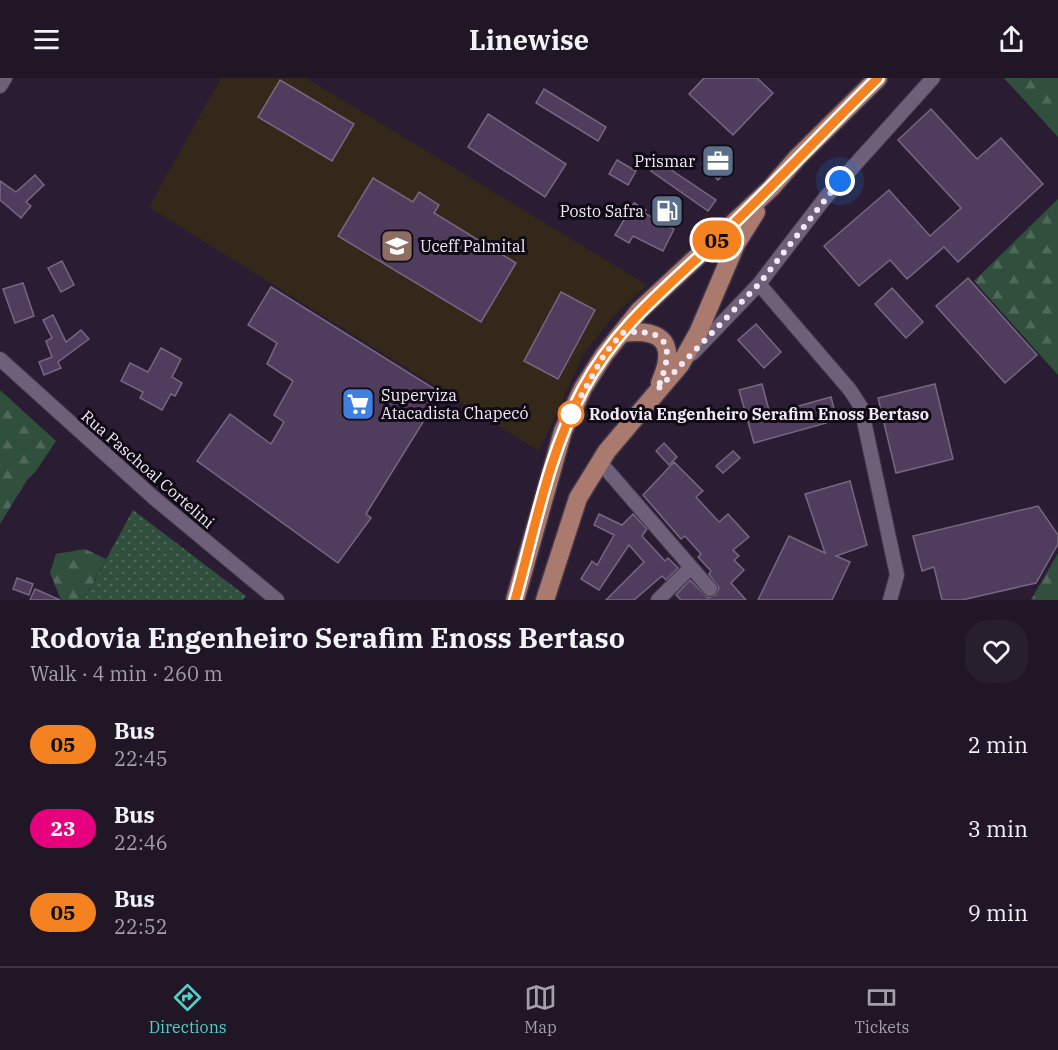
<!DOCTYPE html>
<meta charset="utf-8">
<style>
:root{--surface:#201626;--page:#281f2e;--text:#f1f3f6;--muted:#a29fa7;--line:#3d3543;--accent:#55cec6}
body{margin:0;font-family:"IBM Plex Serif",serif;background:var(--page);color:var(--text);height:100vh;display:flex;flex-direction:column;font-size:22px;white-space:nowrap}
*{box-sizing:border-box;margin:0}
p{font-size:20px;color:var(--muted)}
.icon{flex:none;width:33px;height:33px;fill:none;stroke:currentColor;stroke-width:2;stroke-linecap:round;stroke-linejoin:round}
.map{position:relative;height:522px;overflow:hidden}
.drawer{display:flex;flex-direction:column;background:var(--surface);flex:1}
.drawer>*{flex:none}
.badge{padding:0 12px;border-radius:20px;font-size:21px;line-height:39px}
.you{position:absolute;width:30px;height:30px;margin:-15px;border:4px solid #fff;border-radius:50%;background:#1a73e8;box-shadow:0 0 0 9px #1a73e833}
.map>.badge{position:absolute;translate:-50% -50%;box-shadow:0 0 0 3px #fff}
.round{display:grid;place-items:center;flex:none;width:63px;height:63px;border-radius:24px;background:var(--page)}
.headline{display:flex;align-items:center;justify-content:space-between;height:102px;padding:0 30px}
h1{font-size:28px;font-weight:700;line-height:45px}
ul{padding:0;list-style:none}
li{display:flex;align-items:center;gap:18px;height:84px;padding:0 30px}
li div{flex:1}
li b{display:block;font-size:22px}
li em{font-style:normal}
li .badge{min-width:66px;font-weight:700;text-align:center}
header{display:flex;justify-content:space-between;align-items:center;height:78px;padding:0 30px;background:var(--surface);font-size:27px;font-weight:700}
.tabs{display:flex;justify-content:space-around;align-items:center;height:84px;border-top:2px solid var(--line);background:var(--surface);font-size:16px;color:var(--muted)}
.tabs a{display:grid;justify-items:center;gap:3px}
.tabs .active{color:var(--accent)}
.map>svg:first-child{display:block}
.education{fill:#332819}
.grass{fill:url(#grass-dots)}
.forest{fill:url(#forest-firs)}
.building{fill:#503d5d;stroke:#776781;stroke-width:1.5}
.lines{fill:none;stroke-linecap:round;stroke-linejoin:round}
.minor-casing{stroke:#43384b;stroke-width:16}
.major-casing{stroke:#43384b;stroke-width:21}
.minor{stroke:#6f607a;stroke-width:14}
.major{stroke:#aa7a6e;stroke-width:18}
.line-casing{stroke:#fff;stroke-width:14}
.line{stroke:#f58220;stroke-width:9}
.walk{stroke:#f2e9f8;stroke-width:6;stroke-dasharray:0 10.8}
.stop-dot{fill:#fff;stroke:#f58220;stroke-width:3}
.labels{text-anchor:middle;stroke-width:6;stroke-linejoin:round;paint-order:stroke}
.poi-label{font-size:16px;fill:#f2e9f8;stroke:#0f0a13;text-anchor:end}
.stop-label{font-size:16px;font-weight:bold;fill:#f2e9f8;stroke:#0f0a13;text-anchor:start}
.street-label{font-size:16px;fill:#f2e9f8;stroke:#0f0a13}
</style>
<header><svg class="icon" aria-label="menu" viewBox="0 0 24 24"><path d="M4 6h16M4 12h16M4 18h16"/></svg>Linewise<svg class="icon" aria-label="share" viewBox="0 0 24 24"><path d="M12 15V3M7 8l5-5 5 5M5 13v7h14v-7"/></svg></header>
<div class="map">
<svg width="1058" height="522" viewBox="0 0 1058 522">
<defs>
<pattern id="grass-dots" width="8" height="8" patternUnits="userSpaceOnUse" patternTransform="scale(1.5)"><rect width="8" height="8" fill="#314f3d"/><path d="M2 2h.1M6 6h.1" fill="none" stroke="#4f685a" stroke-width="1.8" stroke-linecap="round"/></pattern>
<pattern id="forest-firs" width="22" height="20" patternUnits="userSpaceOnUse" patternTransform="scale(1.5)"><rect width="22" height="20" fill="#314f3d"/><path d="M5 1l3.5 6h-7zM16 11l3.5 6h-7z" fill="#4f685a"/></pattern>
</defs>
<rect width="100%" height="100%" fill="#2a1d33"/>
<!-- education -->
<path class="education" d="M221 0H306L647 207 613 239 584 275 539 373 149 129Z"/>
<!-- grass -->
<path class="grass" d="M133 432 246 518 243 522H84Z"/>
<!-- forest -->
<g class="forest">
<path d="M1004 0H1058V59Z"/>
<path d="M1058 121V297L974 203Z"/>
<path d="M0 312 56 363 36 393 27 402 0 446Z"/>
<path d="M85 471 106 481 84 522H61L50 495 56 476Z"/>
<path d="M1058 475V522H1031Z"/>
</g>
<!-- building -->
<g class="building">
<path d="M704 0H757L773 15 733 57 689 16Z"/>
<path d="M280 2 354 46 332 83 258 39Z"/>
<path d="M544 11 606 49 598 63 536 25Z"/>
<path d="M931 31 977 81 1001 60 1043 106 958 184 944 169 907 201 890 182 859 208 824 168 889 112 930 158 961 130 898 62Z"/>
<path d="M488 36 566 86 545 119 468 69Z"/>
<path d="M717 72 733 87 718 102 702 86Z"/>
<path d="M617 82 636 93 628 107 609 96Z"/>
<path d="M658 83 716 122 708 133 651 93Z"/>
<path d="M35 97 44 107 26 124 31 128 21 140 0 122V103L16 114Z"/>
<path d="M373 100 413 124 419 114 439 127 434 135 516 185 481 244 338 158Z"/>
<path d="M634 125 646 132 644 135 674 151 663 173 633 158 629 165 615 157Z"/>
<path d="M62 183 74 207 61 214 48 190Z"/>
<path d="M968 200 1037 277 1005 305 936 228Z"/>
<path d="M23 205 34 238 15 245 3 211Z"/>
<path d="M271 209 441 315 366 436 371 440 338 485 197 383 230 336 271 366 284 344 274 337 293 303 267 286 277 265 248 247Z"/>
<path d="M892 210 923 244 906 260 875 226Z"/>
<path d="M561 214 595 232 558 301 524 283Z"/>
<path d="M53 237 66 264 81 252 89 261 58 284 61 290 44 297 39 284 52 279 46 263 52 260 43 242Z"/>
<path d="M756 246 781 274 764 290 738 262Z"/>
<path d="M161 270 181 281 172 299 182 305 175 318 171 316 162 332 140 320 143 314 121 303 130 285 148 294Z"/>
<path d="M762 306 770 336 831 319 837 342 754 365 739 312Z"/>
<path d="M935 306 953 381 896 395 878 320Z"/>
<path d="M664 365 677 379 669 387 656 373Z"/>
<path d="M733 373 740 380 723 395 716 388Z"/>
<path d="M674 384 703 413 696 419 719 444 728 436 749 459 733 472 739 478 734 482 744 492 731 505 746 522H681L676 517 690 502 708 520 716 517 719 510 709 496 711 493 698 479 701 476 685 458 681 461 643 417Z"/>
<path d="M850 403 867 467 836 478 850 484 832 522H758L789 458 825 475 805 416Z"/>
<path d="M1038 428 1058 457V466L1036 505 962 522H942L934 489 922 493 913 458Z"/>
<path d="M599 436 622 447 633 436 647 451 642 458 665 483 668 480 678 490 666 502 662 498 634 522H606L644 484 629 467 599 512 581 501 592 483 597 487 614 457 594 447Z"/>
<path d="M17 500 33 506 29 517 13 511Z"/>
<path d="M35 511 60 522H30Z"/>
</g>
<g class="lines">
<!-- minor casing -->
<g class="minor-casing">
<g id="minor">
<path d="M0 8 5 0"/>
<path d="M759 206 850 312 861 329 897 497 890 522"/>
<path d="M692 276 759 206 825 120 933 0"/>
<path d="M0 281 154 420 277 522"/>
<path d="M600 384 710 511"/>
<path d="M658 522 690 490"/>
</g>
</g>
<!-- major casing -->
<g class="major-casing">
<g id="major">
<path d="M622 255C664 250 677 266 660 305"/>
<path d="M515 522 563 353 583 310 604 277 639 233 771 110 797 80 878 0"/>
<path d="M545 522 578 420 607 373 680 287 698 255 736 166 756 134"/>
</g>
</g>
<!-- minor -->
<use href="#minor" class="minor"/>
<!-- major -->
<use href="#major" class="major"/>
</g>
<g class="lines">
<!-- line casing -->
<g class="line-casing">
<path id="line" d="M515 522C535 451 548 377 583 311 619 244 672 206 725 154 777 104 826 51 878 0"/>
</g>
<!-- line -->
<use href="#line" class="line"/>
<!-- walk -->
<path class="walk" d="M571 336 604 277 622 255C673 249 674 272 657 312L759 206 840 103"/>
</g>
<!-- icons -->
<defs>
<g id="office-square" transform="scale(1.725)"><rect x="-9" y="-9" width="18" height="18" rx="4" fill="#5c6f8a" stroke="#0f0a13"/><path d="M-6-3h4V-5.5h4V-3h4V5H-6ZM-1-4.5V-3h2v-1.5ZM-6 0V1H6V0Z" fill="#fff"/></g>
<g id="fuel-square" transform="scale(1.725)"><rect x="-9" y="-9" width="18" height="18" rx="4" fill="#5c6f8a" stroke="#0f0a13"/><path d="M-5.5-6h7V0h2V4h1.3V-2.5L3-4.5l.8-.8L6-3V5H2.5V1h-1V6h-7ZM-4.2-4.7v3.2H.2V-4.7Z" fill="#fff"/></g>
<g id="university-square" transform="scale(1.725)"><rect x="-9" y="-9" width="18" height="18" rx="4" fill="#8d6e63" stroke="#0f0a13"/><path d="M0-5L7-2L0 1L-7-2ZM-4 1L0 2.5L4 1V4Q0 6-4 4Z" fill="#fff"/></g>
<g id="supermarket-square" transform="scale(1.725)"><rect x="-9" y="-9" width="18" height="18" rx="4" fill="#3f7fe0" stroke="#0f0a13"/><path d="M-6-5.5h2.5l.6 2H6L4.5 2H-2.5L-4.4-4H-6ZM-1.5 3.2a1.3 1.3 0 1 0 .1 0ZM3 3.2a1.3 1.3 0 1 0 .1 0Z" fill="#fff"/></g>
</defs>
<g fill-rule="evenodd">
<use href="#office-square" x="718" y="83"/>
<use href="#fuel-square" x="667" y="133"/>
<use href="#university-square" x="397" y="168"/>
<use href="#supermarket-square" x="358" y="326"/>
</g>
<!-- markers -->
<circle class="stop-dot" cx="571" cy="336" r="12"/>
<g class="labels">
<!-- poi labels -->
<g class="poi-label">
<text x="695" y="89">Prismar</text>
<text x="644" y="139">Posto Safra</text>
<text x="420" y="174" text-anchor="start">Uceff Palmital</text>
<text x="381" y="323" text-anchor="start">Superviza<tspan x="381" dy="18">Atacadista Chapecó</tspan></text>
</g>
<!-- stop labels -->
<g class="stop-label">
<text x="589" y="342">Rodovia Engenheiro Serafim Enoss Bertaso</text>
</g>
<!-- street labels -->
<g class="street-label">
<text transform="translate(148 391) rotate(41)" y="6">Rua Paschoal Cortelini</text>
</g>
</g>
</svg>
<div class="you" style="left:840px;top:103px"></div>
<b class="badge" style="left:717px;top:162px;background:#f58220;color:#111">05</b>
</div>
<section class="drawer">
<div class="headline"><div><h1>Rodovia Engenheiro Serafim Enoss Bertaso</h1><p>Walk · 4 min · 260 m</p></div><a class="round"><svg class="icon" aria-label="heart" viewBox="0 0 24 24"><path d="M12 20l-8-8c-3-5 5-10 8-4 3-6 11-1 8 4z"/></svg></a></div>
<ul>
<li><span class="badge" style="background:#f58220;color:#111">05</span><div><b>Bus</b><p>22:45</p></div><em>2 min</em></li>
<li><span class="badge" style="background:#e6007e;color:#fff">23</span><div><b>Bus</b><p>22:46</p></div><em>3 min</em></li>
<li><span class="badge" style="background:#f58220;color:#111">05</span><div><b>Bus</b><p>22:52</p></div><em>9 min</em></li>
</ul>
</section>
<nav class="tabs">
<a class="active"><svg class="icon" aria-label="directions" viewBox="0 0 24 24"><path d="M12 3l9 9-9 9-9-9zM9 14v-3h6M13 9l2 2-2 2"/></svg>Directions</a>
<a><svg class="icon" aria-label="map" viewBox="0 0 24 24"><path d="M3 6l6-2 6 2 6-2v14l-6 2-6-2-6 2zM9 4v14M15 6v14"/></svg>Map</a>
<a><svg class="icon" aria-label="tickets" viewBox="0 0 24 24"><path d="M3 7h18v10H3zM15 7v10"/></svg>Tickets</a>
</nav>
